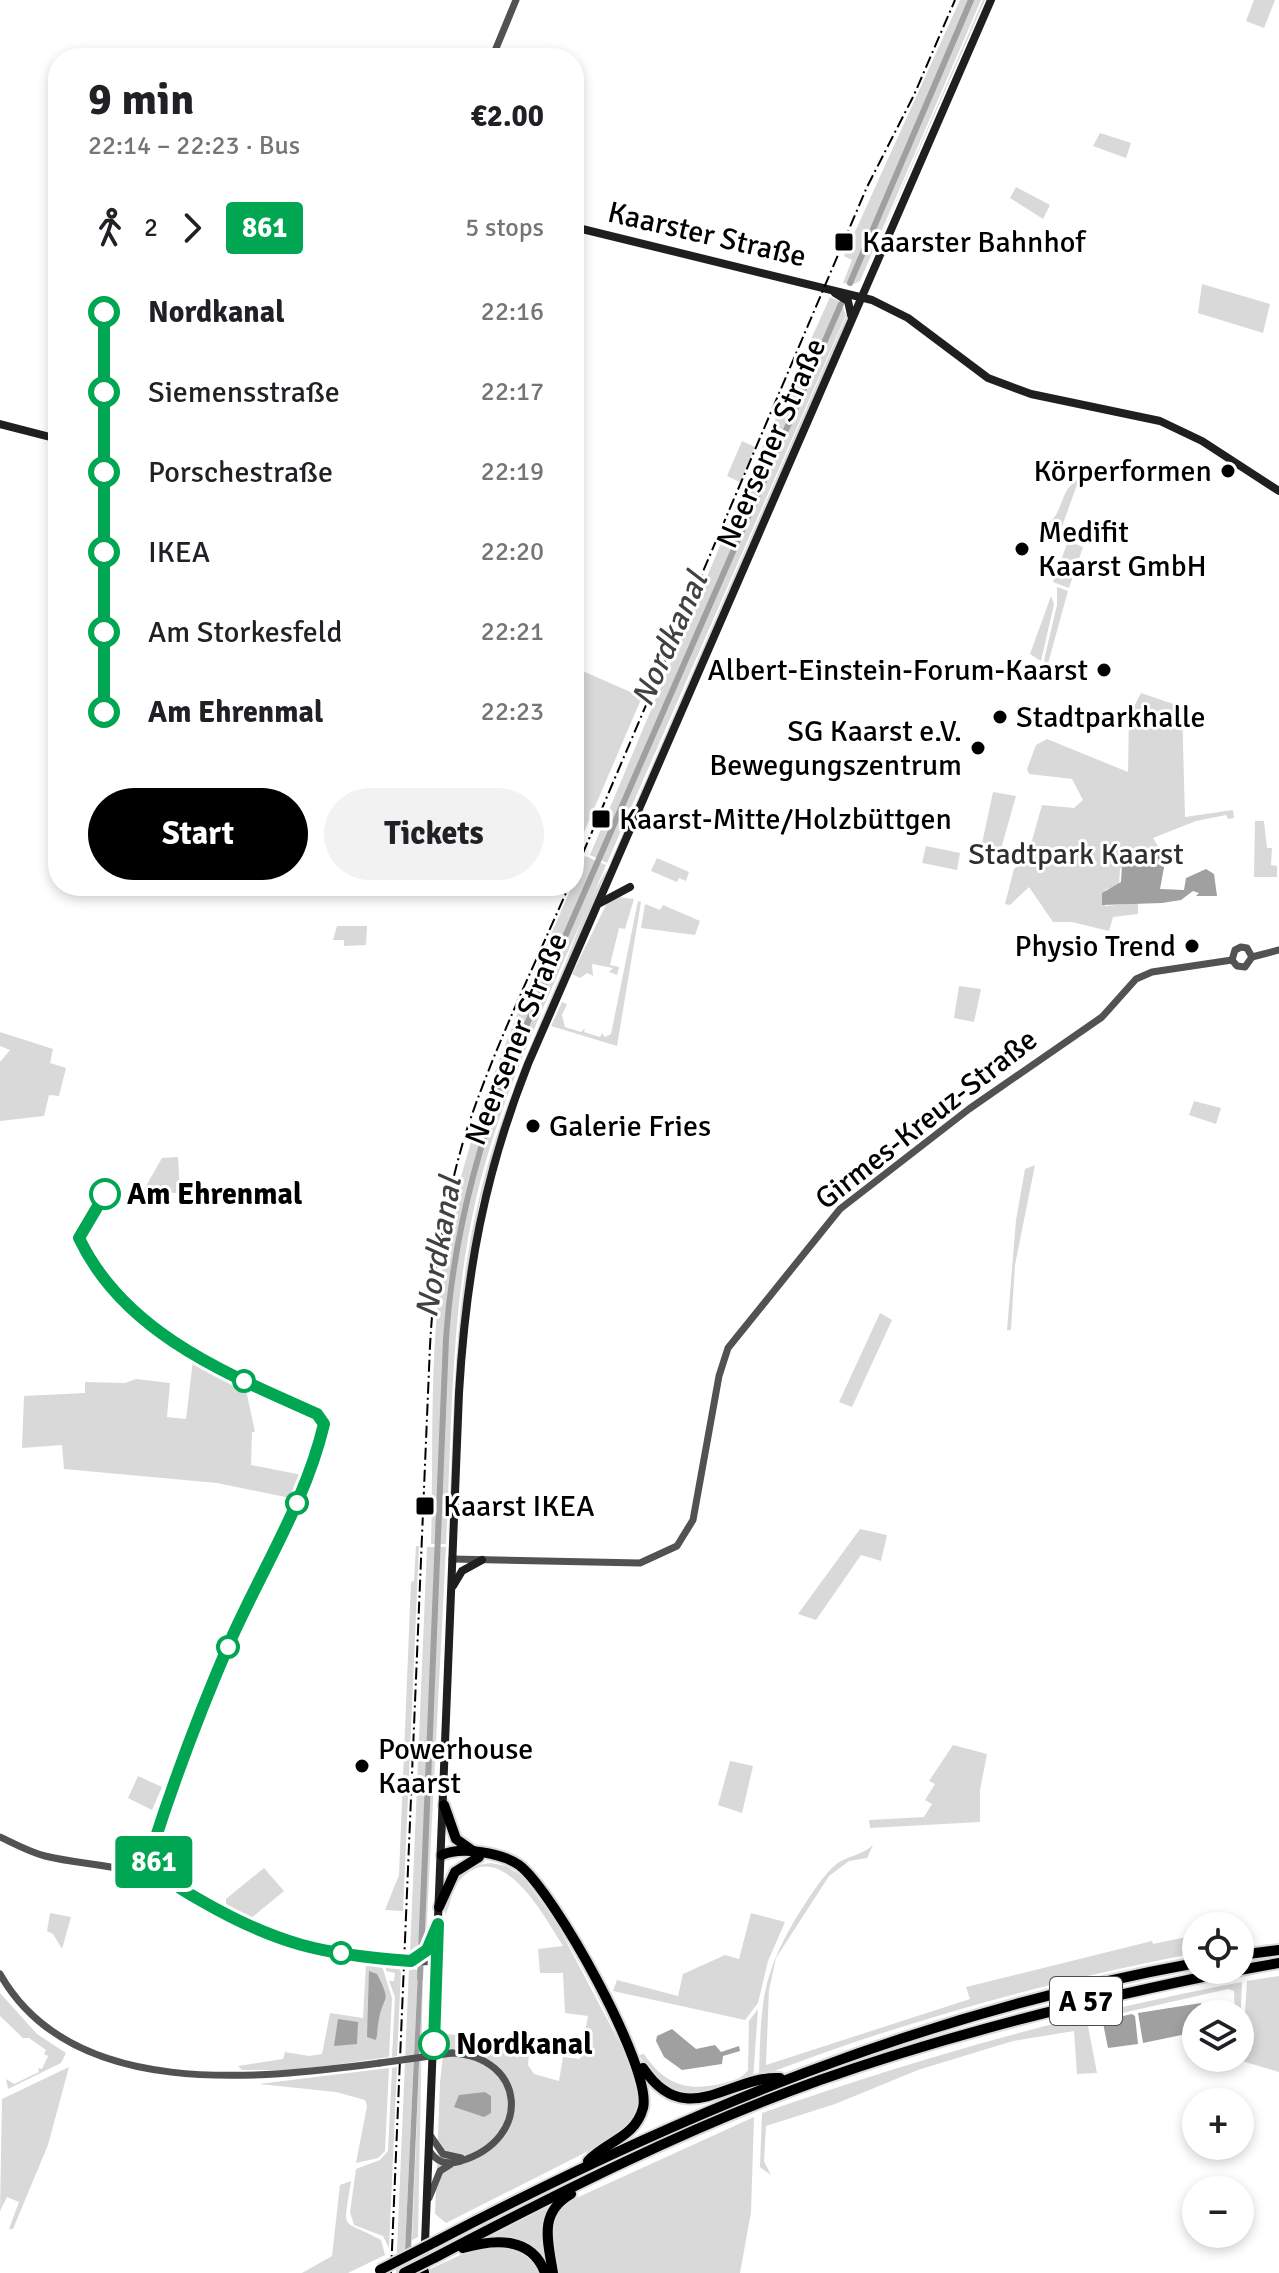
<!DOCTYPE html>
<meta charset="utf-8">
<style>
:root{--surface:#fff;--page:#f2f2f2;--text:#202124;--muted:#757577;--accent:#000}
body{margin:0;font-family:Signika,sans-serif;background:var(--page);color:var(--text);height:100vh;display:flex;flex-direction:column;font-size:30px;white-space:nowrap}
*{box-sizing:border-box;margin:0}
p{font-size:26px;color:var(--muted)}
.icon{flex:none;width:44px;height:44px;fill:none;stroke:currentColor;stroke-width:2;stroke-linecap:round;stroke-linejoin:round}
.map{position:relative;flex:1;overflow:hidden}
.drawer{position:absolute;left:48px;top:48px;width:536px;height:848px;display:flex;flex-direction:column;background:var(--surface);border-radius:32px;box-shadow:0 4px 12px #0003}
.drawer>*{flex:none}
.badge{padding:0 16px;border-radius:6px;font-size:28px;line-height:52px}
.buttons{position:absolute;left:1182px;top:1912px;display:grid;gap:16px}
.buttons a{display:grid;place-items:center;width:72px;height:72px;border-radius:50%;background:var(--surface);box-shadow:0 4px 12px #0003;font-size:40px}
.map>.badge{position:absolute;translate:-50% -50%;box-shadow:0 0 0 4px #fff}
.legs{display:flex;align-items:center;gap:12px;height:88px;padding:0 40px;font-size:26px}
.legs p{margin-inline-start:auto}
.headline{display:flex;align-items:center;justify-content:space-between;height:136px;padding:0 40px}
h1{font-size:44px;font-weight:700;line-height:60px}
.action{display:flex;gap:16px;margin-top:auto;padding:16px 40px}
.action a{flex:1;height:92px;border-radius:48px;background:var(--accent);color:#fff;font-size:32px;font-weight:700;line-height:92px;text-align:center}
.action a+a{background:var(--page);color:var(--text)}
ul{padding:0 40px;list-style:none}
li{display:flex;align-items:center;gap:28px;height:80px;font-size:30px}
li i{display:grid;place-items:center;width:12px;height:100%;margin:0 10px;background:currentColor}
li i::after{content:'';width:20px;height:20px;margin:-10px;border:6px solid;border-radius:50%;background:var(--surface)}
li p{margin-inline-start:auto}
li:first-child i{background:linear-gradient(#0000 50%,currentColor 0)}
li:last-child i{background:linear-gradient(currentColor 50%,#0000 0)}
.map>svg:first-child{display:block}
.green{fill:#d9d9d9}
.water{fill:#a0a0a0}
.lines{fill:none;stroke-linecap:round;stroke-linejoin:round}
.stream{stroke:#a0a0a0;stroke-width:2}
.canal{stroke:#a0a0a0;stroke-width:6}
.motorway-casing{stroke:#dbdbdb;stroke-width:14}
.tertiary{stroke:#525252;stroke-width:7}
.secondary{stroke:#1f1f1f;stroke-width:8}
.motorway{stroke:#000;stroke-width:10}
.rail{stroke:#000;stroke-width:2;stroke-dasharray:12 4 2 4;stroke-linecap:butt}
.motorway-bridge-casing{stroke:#dbdbdb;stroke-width:14;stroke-linecap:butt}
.tertiary-bridge{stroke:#525252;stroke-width:7}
.motorway-bridge{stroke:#000;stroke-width:10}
.line-1-casing{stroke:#fff;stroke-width:18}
.line-1{stroke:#00a651;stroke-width:12}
.poi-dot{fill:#000;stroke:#fff;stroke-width:3}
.stop-1-dot{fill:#fff;stroke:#00a651;stroke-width:4}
.labels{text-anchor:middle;stroke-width:6;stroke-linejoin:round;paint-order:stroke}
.shield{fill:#fff;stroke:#4c4c4c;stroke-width:2}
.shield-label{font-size:28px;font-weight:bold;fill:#000}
.street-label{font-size:30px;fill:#000;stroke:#fff}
.poi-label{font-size:30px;fill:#000;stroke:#fff;text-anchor:start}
.park-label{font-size:30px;fill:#303030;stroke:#fff}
.stop-label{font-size:30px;font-weight:bold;fill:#000;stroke:#fff;text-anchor:start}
.water-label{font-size:32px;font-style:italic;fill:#414141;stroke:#fff}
</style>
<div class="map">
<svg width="1279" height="2273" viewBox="0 0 1279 2273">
<rect width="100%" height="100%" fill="#fff"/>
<!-- green -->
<g class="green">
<path d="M960 0H981L860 281 852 285 843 283 852 260 844 256Z"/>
<path d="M983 0H985L862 280Z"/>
<path d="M1254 0H1275L1264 28 1246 21Z"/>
<path d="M1100 133 1131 143 1126 158 1093 146Z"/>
<path d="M1016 187 1050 205 1043 219 1010 198Z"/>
<path d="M1202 284 1270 304 1263 333 1198 313Z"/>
<path d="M830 297 839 301 836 311 756 496 842 305 846 315 607 863 590 855 743 491Z"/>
<path d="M848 312V319L611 863H610Z"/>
<path d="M742 441 755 447 740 482 727 476Z"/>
<path d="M1079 479 1060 532 1047 524C1065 512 1059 489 1079 479Z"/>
<path d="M1068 541 1083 547 1069 588 1053 582Z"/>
<path d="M1057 587 1068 591 1047 667 1044 660 1057 605Z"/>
<path d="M1051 596 1054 604 1041 661 1030 654Z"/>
<path d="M578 669 642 697 579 844 574 843V673Z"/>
<path d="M1141 693 1182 707 1185 817 1233 810 1234 818 1228 819 1226 815 1196 821 1153 838 1161 851 1141 863 1132 856 1120 869 1119 885 1105 890V906L1138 903V914L1113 917 1109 931 1072 922H1053L1029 887 1010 905 1005 904 1014 869 1027 858 1042 805 1074 808 1083 800 1072 779 1029 774 1027 769 1036 745 1047 739 1128 772 1129 716Z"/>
<path d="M993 792 1016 796 1000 852 981 848Z"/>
<path d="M1255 821H1264L1267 848H1272L1271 865 1277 866V877H1254Z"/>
<path d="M926 846 960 853 957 870 922 863Z"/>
<path d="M585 856 606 865C560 974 503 1083 476 1199 450 1312 452 1430 446 1544H431C434 1445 428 1344 446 1243 471 1107 532 980 585 856Z"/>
<path d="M657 858 689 872 686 881 679 878 677 882 651 871Z"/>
<path d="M609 867 512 1093 480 1201 463 1302 448 1543C454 1429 452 1311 479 1199 496 1124 527 1054 557 983 573 948 588 896 609 867Z"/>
<path d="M617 897 634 899 625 929 619 928 610 965 619 967 617 975 609 972 613 968 592 964 593 976 587 973 580 978 572 974 608 901Z"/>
<path d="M638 901 641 902 617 1046 551 1026 562 1002 567 1004 562 1015 565 1027 581 1032 585 1028 584 1032 600 1037 602 1033 605 1037 611 1034Z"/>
<path d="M645 904 660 910 663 905 700 921 695 935 641 928Z"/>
<path d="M337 926H367L366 945 344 946V940H333Z"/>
<path d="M959 986 981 989 974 1022 954 1018Z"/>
<path d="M0 1032 53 1049 50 1063 66 1068 59 1096 49 1095 44 1116 0 1121V1062L10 1050 0 1046Z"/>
<path d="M1194 1101 1221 1108 1216 1124 1189 1115Z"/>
<path d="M178 1157 180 1193H142L162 1158Z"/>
<path d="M1035 1165 1015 1265 1011 1330H1007L1016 1220 1025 1169Z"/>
<path d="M880 1313 892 1320 852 1407 839 1402Z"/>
<path d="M193 1360 245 1385 255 1432H252L251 1465 302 1475 295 1499 217 1483 64 1469 62 1445 22 1448 24 1396 85 1393V1382L125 1383 136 1379 170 1383 167 1417 186 1419Z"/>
<path d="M860 1529 887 1535 881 1561 861 1555 816 1620 798 1614Z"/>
<path d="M416 1546H419L403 1911 385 1910 399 1875 411 1582 414 1581Z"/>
<path d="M427 1547H446L426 1938 420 1949 410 1953Z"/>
<path d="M953 1745 987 1754 980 1790V1822L870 1828 869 1820 924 1817 932 1804 925 1800 935 1784 929 1781Z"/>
<path d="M730 1761 753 1766 742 1813 718 1805Z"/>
<path d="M138 1776 162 1787 152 1810 128 1798Z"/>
<path d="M873 1845 867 1858 849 1861 829 1876 776 1958 769 1990 766 2065 970 1999 966 1987 1152 1941 1153 1944 1196 1935V1953C1048 1981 900 2022 759 2077 761 2007 760 1979 796 1918 807 1901 818 1882 832 1868 845 1855 860 1857 873 1845Z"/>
<path d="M491 1863 506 1866 522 1876 556 1922 637 2076 639 2104 634 2118 612 2139 446 2223 435 2214 440 2083 445 2034 530 2041 528 2065 534 2074 559 2081 563 2057 580 2059 588 2016 565 2013 563 1973H540L538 1949 563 1946C545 1917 500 1833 459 1881 450 1891 451 1906 445 1915 447 1885 461 1866 491 1863Z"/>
<path d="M264 1868 284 1891 250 1919 226 1904V1899Z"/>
<path d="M50 1913 71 1917 62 1949 53 1934 47 1931Z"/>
<path d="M751 1913 785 1922 768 1961 758 2003 745 2020 613 1991 617 1980 678 1996 683 1974 725 1955 739 1959Z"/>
<path d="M366 1964 382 1966 392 1998 389 2057 298 2070H242L238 2066 283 2059 285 2052 309 2056 322 2054 330 2013 363 2018Z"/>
<path d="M386 1966 398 1967 401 1972 397 2056 392 2057 395 1997 389 1981H394L395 1973 386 1971Z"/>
<path d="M409 1968 418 1970 404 2273H396Z"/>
<path d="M423 1971 418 2237 412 2240Z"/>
<path d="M1279 1976V2072L1242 2061 1247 1981Z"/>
<path d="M1242 1982 1240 2028V2014H1235L1234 1991 1228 1989 1087 2021 1097 2073 1077 2074 1074 2031 1013 2041 918 2070 835 2104 766 2126 764 2161 771 2175 760 2167 762 2113C920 2057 1078 2013 1242 1982Z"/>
<path d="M0 1993 37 2034 66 2053 61 2063 8 2089 6 2079 14 2084 39 2072 38 2068 42 2069 48 2056 44 2054 46 2050 29 2038H23L0 2016Z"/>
<path d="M758 2009 753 2079C705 2098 668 2107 639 2055L644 2054C663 2083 686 2092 720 2084 731 2081 741 2080 748 2070L749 2021Z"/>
<path d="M69 2067 48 2145 13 2229H9L19 2202 7 2197 0 2211 2 2099Z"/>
<path d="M397 2067 389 2248 383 2236 354 2225 350 2212 356 2169 380 2160 388 2151 392 2068Z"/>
<path d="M389 2068 385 2151 378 2158 356 2163 367 2106 365 2100 336 2092 259 2084Z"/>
<path d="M754 2117 751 2212 740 2273H557C551 2249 545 2226 561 2205Z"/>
<path d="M351 2181C343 2235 340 2217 381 2240L385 2255 348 2273H302L332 2256 340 2185Z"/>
<path d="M551 2205 542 2228 550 2273 542 2258 486 2239Z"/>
<path d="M511 2246 533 2257 541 2273H430V2269L478 2247Z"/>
</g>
<!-- water -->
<g class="water">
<path d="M1161 851 1165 862 1160 889 1184 890 1186 878 1206 869 1214 874 1217 896H1196L1199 893 1193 891 1181 900 1162 903 1102 905V893L1121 882 1122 865 1132 856 1142 863Z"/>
<path d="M418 1970 423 1971 410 2273H404Z"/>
<path d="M369 1971 377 1974C392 2004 384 1993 379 2019 377 2027 378 2033 376 2040L367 2037Z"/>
<path d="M1201 2003 1203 2014H1196V2032L1143 2043 1138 2013Z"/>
<path d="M1132 2014 1135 2016 1138 2044 1108 2048 1103 2023 1105 2020Z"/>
<path d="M338 2019 358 2022 357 2044 334 2046Z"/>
<path d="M672 2029 696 2049 715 2045 721 2052 739 2046 740 2051 723 2056 722 2064 682 2070 664 2057 656 2041 657 2036Z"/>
<path d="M485 2092 491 2096V2113L484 2117 454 2107 459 2095Z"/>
</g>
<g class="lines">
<!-- stream -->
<path class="stream" d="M1110 844 1122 853 1130 852 1132 856"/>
<!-- canal -->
<g class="canal">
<path d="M850 283 971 0"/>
<path d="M420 1978 446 1339C452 1246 474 1159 506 1072L841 304"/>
</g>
<!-- motorway casing -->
<g class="motorway-casing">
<g id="motorway">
<path d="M444 1805 456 1839 473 1851"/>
<path d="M442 1855C461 1846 502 1853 519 1865 553 1890 653 2069 643 2108 635 2138 606 2141 588 2161"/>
<path d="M439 1907 455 1872 479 1857"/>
<path d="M1240 1955 1279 1950"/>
<path d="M1240 1970 1279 1963"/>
<path d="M643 2068C686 2132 730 2075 780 2078"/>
<path d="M435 2242C684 2112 918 2014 1196 1963"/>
<path d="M463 2248C494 2239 532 2236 545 2273"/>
<path d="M434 2258C560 2192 686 2128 820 2080 956 2032 1096 1998 1237 1970"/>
<path d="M424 2272V2273"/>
<path d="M553 2273C548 2241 538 2213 571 2194"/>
</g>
</g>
<!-- tertiary -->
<g class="tertiary">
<path d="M492 58 516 0"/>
<path d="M1252 957 1279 950"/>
<path d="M1232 960 1235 950 1241 947 1247 948 1252 957"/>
<path d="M1232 960 1237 966 1245 967 1252 957"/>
<path d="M452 1559 640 1563 677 1546 693 1520 719 1376 728 1348 840 1209 969 1109 1102 1017 1136 979 1152 972 1232 960"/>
<path d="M0 1837C15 1844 29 1852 45 1856 77 1864 110 1864 141 1874 181 1887 214 1911 251 1929 300 1953 382 1965 437 1961"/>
<path d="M152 1849 157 1868 178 1885"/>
<path d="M119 1867 141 1860 152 1849"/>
<path d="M413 1960 427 1950 436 1930"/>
<path d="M0 1974C72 2101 258 2079 380 2063"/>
<path d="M430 2135 443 2154 461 2158"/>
<path d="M429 2150C437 2163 446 2165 461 2161 533 2139 526 2057 452 2053"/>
<path d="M429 2198 440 2171 451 2164"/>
</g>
<!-- secondary -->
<g class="secondary">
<path d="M574 227 872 300 908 318 988 378 1031 394 1160 421 1202 441 1279 491"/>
<path d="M835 293 848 301 851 315"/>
<path d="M0 424 58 439"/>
<path d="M600 903 630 887"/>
<path d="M453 1586 462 1571 482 1560"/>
<path d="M424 2268 459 1393C466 1274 484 1175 528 1064L991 0"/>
</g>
<!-- motorway -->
<use href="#motorway" class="motorway"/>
<!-- rail -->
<g class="rail">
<path d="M574 874 867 187 914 95 955 0"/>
<path d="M391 2273 430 1346C434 1273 445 1199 467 1129 495 1046 534 966 569 886"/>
</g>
<!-- motorway-bridge casing -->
<g class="motorway-bridge-casing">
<g id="motorway-bridge">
<path d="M380 2270 435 2242"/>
<path d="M404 2273 434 2258"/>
</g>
</g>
<!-- tertiary-bridge -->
<path class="tertiary-bridge" d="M380 2063 452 2053"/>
<!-- motorway-bridge -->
<use href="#motorway-bridge" class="motorway-bridge"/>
</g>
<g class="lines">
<!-- line-1 casing -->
<g class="line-1-casing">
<path id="line-1" d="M105 1194 79 1238C124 1333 227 1374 317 1414L324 1424C306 1500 264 1566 232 1637 202 1706 175 1777 152 1849 154 1874 180 1889 200 1900 276 1944 323 1955 411 1961L427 1950 438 1924 434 2044"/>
</g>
<!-- line-1 -->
<use href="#line-1" class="line-1"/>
</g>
<!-- markers -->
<g class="poi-dot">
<rect x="834" y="232" width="20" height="20" rx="4"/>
<circle cx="1228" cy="471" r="8"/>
<circle cx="1022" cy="549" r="8"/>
<circle cx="1104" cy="670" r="8"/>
<circle cx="1000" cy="717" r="8"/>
<circle cx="978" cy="748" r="8"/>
<rect x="591" y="809" width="20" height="20" rx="4"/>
<circle cx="1192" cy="946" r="8"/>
<circle cx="533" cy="1126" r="8"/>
<rect x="415" y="1496" width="20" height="20" rx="4"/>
<circle cx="362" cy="1766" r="8"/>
</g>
<g class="stop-1-dot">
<circle cx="105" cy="1194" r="14"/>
<circle cx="244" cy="1381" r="10"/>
<circle cx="297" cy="1503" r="10"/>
<circle cx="228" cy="1647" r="10"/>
<circle cx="341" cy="1953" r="10"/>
<circle cx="434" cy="2044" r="14"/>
</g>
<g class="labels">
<!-- shield labels -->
<rect class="shield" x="1050" y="1977" width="72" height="48" rx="6"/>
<g class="shield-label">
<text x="1086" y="2011">A 57</text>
</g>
<!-- street labels -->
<g class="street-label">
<text transform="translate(707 234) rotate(13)" y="10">Kaarster Straße</text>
<text transform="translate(771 443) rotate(-66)" y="10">Neersener Straße</text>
<text transform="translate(516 1039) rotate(-68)" y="10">Neersener Straße</text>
<text transform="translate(926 1119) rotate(-38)" y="10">Girmes-Kreuz-Straße</text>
</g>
<!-- poi labels -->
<g class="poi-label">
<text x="862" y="252">Kaarster Bahnhof</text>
<text x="1212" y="481" text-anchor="end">Körperformen</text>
<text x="1038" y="542">Medifit<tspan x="1038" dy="34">Kaarst GmbH</tspan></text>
<text x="1088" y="680" text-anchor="end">Albert-Einstein-Forum-Kaarst</text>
<text x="1016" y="727">Stadtparkhalle</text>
<text x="962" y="741" text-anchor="end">SG Kaarst e.V.<tspan x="962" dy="34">Bewegungszentrum</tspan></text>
<text x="619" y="829">Kaarst-Mitte/Holzbüttgen</text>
<text x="1176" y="956" text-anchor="end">Physio Trend</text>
<text x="549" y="1136">Galerie Fries</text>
<text x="443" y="1516">Kaarst IKEA</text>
<text x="378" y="1759">Powerhouse<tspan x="378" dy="34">Kaarst</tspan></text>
</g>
<!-- park labels -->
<g class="park-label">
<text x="1076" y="864">Stadtpark Kaarst</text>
</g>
<!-- stop labels -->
<g class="stop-label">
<text x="127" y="1204">Am Ehrenmal</text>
<text x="456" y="2054">Nordkanal</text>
</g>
<!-- water labels -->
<g class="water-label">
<text transform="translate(669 639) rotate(-66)" y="11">Nordkanal</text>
<text transform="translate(438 1247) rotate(-80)" y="11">Nordkanal</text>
</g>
</g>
</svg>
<div class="buttons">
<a><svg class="icon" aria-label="locate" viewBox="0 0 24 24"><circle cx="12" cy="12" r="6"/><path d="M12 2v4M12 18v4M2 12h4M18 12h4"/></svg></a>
<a><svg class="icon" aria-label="layers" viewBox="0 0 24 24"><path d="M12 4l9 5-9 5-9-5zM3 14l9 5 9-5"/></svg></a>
<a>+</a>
<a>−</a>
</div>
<b class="badge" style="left:154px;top:1862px;background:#00a651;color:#fff">861</b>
<section class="drawer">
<div class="headline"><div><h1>9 min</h1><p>22:14 – 22:23 · Bus</p></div><b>€2.00</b></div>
<div class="legs"><svg class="icon" aria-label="walk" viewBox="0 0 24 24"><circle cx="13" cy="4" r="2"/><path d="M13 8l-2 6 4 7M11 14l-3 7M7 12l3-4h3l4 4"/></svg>2<svg class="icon" aria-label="forward" viewBox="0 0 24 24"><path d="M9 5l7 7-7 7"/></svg><b class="badge" style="background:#00a651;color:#fff">861</b><p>5 stops</p></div>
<ul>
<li><i style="color:#00a651"></i><b>Nordkanal</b><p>22:16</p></li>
<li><i style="color:#00a651"></i><span>Siemensstraße</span><p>22:17</p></li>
<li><i style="color:#00a651"></i><span>Porschestraße</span><p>22:19</p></li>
<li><i style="color:#00a651"></i><span>IKEA</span><p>22:20</p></li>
<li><i style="color:#00a651"></i><span>Am Storkesfeld</span><p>22:21</p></li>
<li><i style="color:#00a651"></i><b>Am Ehrenmal</b><p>22:23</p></li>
</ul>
<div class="action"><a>Start</a><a>Tickets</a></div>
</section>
</div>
